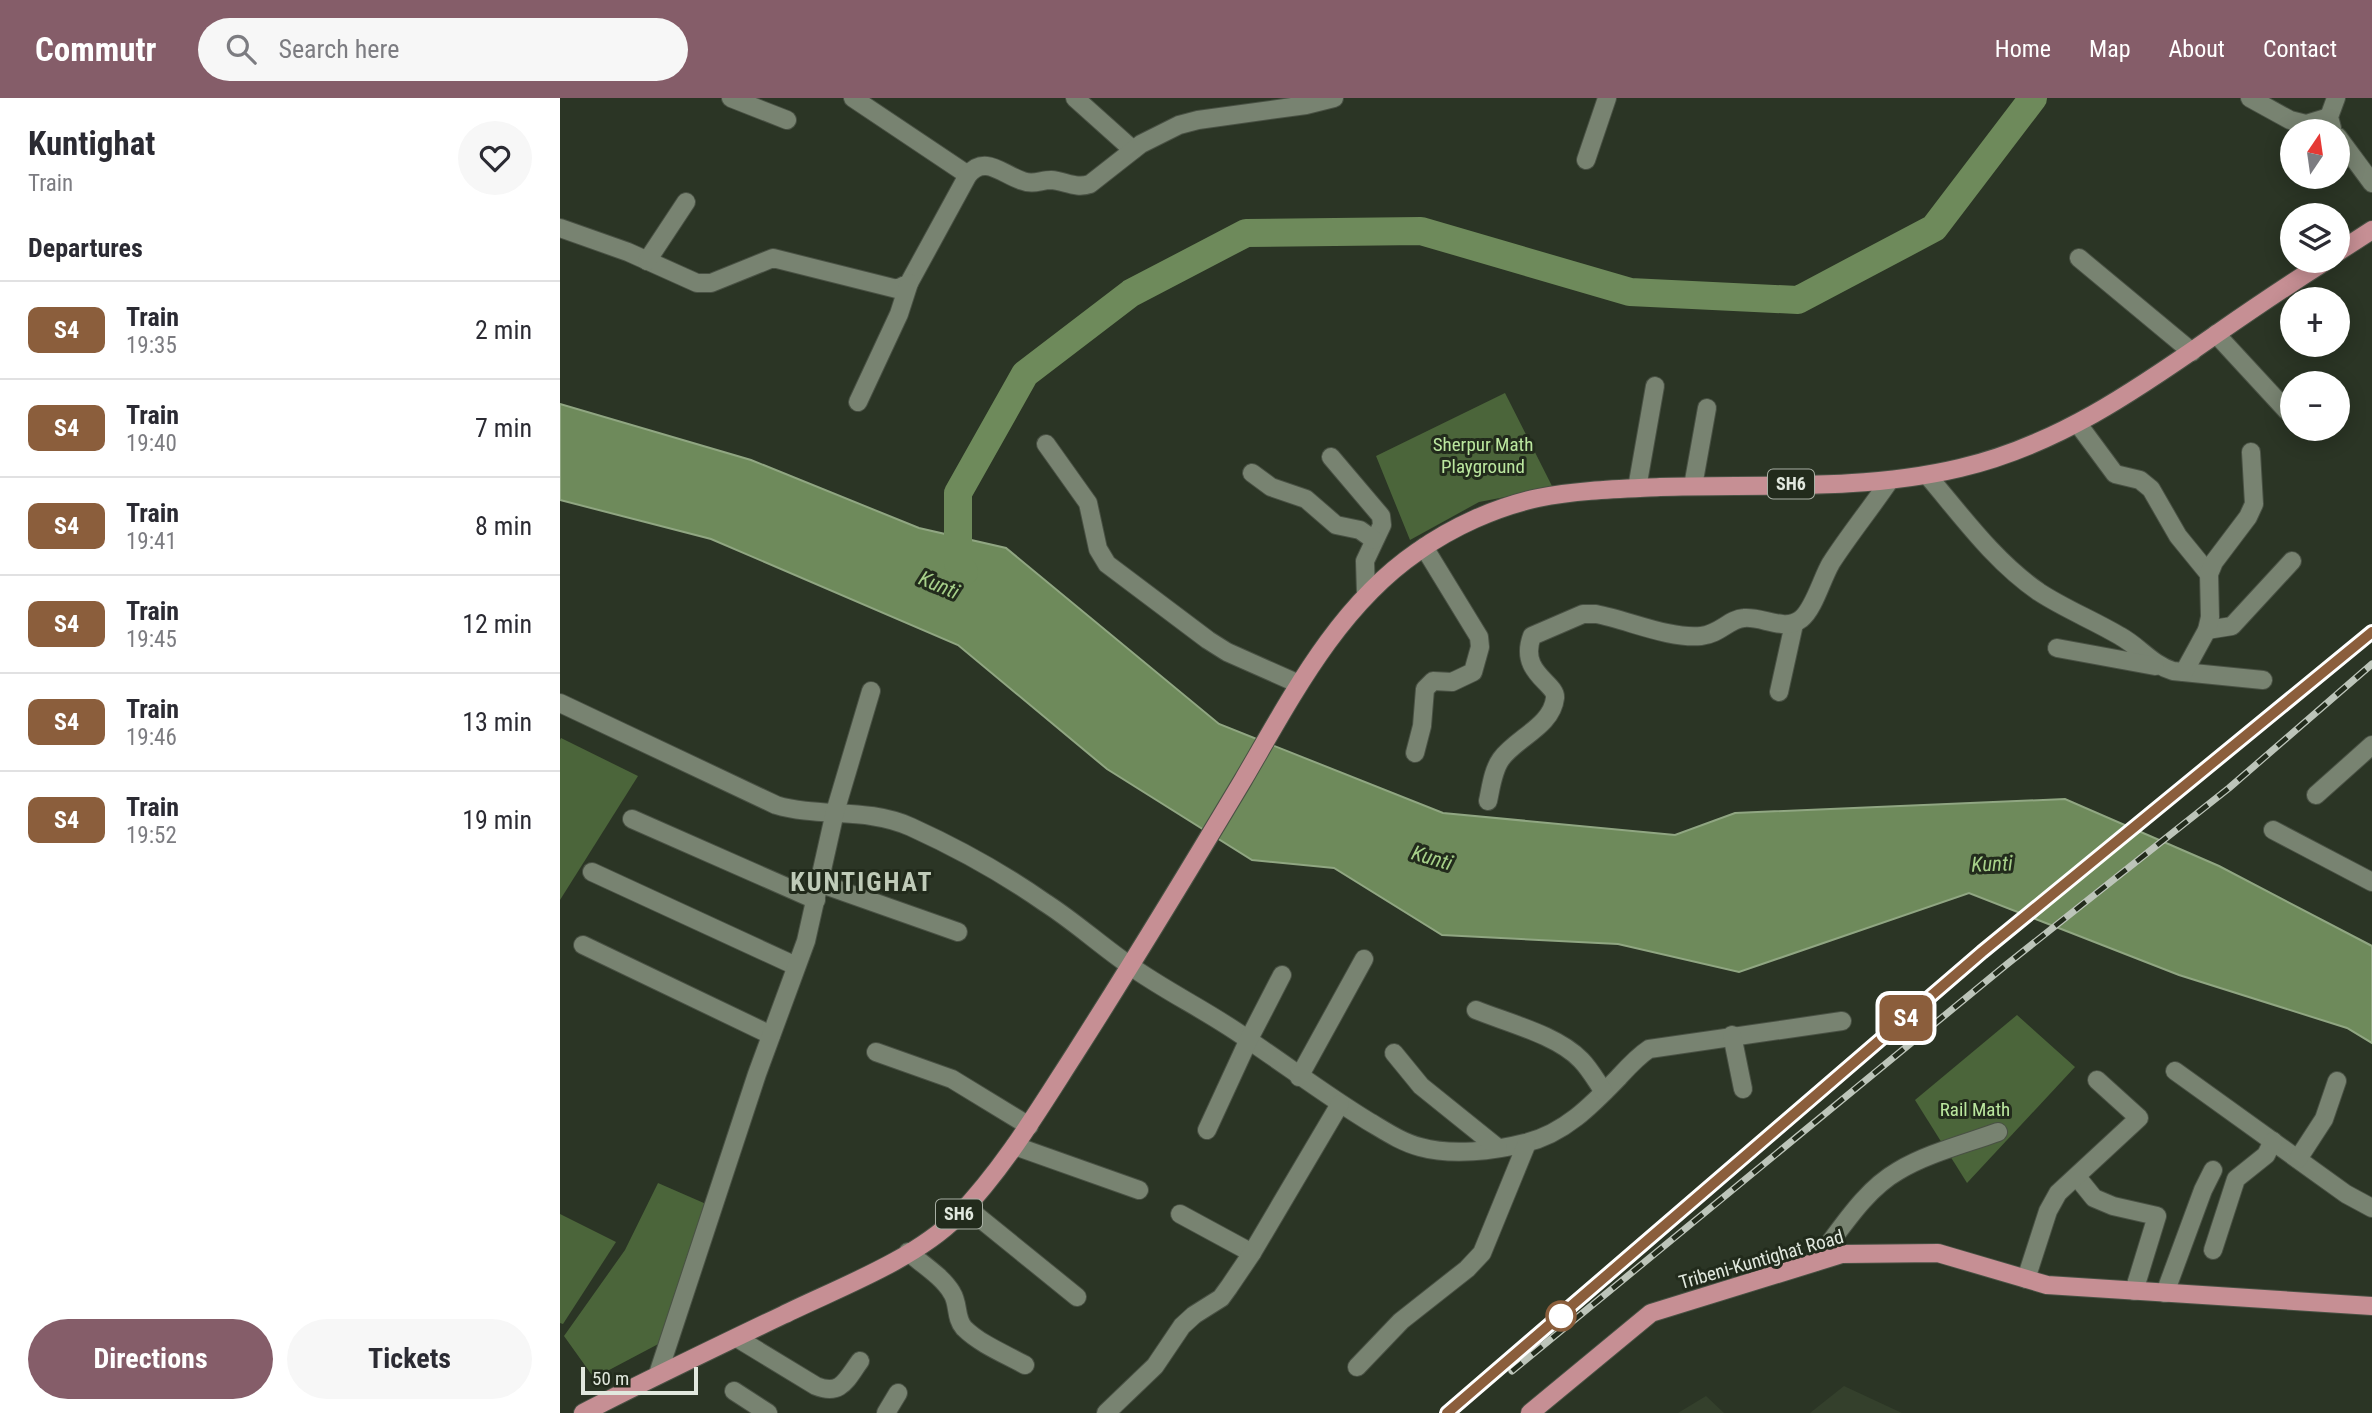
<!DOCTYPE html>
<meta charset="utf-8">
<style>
:root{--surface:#fff;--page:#f7f7f7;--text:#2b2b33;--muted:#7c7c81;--line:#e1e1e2;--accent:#855d69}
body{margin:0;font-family:"Roboto Condensed",sans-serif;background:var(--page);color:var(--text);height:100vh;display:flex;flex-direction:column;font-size:26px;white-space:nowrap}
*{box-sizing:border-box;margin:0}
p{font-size:23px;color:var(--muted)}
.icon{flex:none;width:38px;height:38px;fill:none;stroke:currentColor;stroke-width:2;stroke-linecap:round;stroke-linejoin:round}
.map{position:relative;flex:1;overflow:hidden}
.side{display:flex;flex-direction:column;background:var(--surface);width:560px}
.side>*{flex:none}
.badge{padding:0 14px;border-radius:10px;font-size:24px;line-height:46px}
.needle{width:46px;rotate:13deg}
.controls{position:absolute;left:1720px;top:21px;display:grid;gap:14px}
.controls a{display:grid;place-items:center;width:70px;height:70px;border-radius:50%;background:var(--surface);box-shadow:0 4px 18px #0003;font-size:35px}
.scale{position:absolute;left:21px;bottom:18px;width:117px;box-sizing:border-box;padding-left:7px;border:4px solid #e1e8de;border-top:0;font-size:19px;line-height:24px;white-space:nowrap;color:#e1e8de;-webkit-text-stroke:5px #222b1c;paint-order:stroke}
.map>.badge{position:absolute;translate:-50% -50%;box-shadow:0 0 0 4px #fff}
h2{padding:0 28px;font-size:26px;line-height:63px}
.round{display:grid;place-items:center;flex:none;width:74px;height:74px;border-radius:37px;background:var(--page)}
.overview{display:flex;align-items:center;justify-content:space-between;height:119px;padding:0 28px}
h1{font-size:33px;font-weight:700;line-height:52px}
.button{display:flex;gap:14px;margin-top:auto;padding:14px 28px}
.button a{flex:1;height:80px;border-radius:42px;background:var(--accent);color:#fff;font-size:28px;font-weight:700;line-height:80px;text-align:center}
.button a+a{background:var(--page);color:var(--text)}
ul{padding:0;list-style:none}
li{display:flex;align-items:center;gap:21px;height:98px;padding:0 28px;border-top:2px solid var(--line)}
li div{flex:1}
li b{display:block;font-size:26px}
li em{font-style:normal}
li .badge{min-width:77px;font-weight:700;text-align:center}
header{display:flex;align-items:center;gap:42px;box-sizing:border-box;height:98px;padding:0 35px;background:var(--accent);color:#fff}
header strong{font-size:33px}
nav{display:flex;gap:38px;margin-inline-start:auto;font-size:24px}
.search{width:490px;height:63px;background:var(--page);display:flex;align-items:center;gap:18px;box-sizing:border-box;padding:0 24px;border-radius:38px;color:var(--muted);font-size:26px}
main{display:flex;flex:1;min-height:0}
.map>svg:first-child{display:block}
.built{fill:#34402c}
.green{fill:#4b653a}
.water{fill:#6e8a5b;stroke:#90a682;stroke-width:2}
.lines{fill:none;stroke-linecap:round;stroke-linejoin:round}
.river{stroke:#6e8a5b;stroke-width:28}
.minor-casing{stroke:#495144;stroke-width:20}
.major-casing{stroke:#495144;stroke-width:20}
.minor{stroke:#788371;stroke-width:18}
.major{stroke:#c68f94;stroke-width:18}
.rail-casing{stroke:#bcc4b9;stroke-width:7}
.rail{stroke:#222b1c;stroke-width:4.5;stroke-dasharray:13;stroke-linecap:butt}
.line-casing{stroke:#fff;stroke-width:16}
.line{stroke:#8b5e3c;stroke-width:10}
.stop-dot{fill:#fff;stroke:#8b5e3c;stroke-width:3.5}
.labels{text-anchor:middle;stroke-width:6;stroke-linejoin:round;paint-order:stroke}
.shield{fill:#222b1c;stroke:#a8afa4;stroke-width:2}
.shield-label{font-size:18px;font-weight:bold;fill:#e1e8de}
.park-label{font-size:19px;fill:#bbe79f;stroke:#222b1c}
.street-label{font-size:19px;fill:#e1e8de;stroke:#222b1c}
.water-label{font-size:21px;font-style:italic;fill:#a6d089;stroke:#222b1c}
.district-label{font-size:26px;font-weight:bold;letter-spacing:2px;fill:#bfcbb8;stroke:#222b1c}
</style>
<header>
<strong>Commutr</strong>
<div class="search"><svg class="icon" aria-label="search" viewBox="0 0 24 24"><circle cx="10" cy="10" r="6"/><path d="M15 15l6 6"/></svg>Search here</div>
<nav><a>Home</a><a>Map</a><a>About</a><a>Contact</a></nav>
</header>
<main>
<section class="side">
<div class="overview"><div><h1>Kuntighat</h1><p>Train</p></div><a class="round"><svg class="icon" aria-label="heart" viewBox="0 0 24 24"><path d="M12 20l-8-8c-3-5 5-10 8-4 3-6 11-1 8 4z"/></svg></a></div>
<h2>Departures</h2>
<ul>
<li><span class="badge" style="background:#8b5e3c;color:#fff">S4</span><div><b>Train</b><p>19:35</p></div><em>2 min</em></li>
<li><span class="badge" style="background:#8b5e3c;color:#fff">S4</span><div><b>Train</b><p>19:40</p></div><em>7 min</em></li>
<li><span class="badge" style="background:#8b5e3c;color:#fff">S4</span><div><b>Train</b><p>19:41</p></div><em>8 min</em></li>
<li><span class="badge" style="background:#8b5e3c;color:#fff">S4</span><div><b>Train</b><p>19:45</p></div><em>12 min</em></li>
<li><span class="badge" style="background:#8b5e3c;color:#fff">S4</span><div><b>Train</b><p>19:46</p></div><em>13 min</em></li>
<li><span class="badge" style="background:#8b5e3c;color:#fff">S4</span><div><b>Train</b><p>19:52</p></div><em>19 min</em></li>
</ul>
<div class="button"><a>Directions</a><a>Tickets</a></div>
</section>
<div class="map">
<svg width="1812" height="1315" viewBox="0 0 1812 1315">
<rect width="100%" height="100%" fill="#2b3525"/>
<!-- built -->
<g class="built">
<path d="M1284 1288 1342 1315H1250Z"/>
<path d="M1146 1298 1164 1315H1118Z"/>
</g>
<!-- green -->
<g class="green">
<path d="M945 295 993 390 919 404 850 442 816 358Z"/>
<path d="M1 640 78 678 0 802V642Z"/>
<path d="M1457 917 1515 969 1407 1085 1355 1002Z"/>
<path d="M98 1085 153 1109 104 1243 34 1280 4 1238 65 1152Z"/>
<path d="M0 1116 56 1144 3 1226 0 1225Z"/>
</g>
<!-- water -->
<path class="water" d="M0 306 191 362 359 430 446 450 659 626 883 715 1115 737 1175 715 1505 701 1659 768 1812 848V945L1787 930 1619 877 1409 795 1179 874 1058 846 882 837 774 770 692 762 547 671 398 547 151 441 0 402Z"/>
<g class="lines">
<!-- river -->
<path class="river" d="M404 474 398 466V395L465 276 571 195 686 135 861 133 1070 194 1238 202 1374 130 1473 0"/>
<!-- minor casing -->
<g class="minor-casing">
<g id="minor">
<path d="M171 0 227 22"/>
<path d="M293 0 408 77"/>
<path d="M515 0 573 52"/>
<path d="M1690 0 1730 22 1746 26 1769 19"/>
<path d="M1772 30 1769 19 1776 0"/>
<path d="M1778 39 1812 85"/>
<path d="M1026 62 1047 0"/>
<path d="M0 130 68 154 137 185H151L213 160 337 191 349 185 408 77C425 56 443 77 463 83 473 87 481 82 491 82 505 83 516 91 530 86L581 46 619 27 638 22 746 7 774 0"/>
<path d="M1519 160 1632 254"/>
<path d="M87 163 126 104"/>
<path d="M1656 236 1727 313"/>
<path d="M298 304 339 216 349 185"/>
<path d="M1518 326 1555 376 1580 382 1591 391 1618 438 1649 476"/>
<path d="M486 346 528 405 538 451 547 466 648 542 667 554 739 586"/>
<path d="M771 359 821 418 822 427 805 463 806 496"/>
<path d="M692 375 711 389 746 401 776 427 800 432 814 442"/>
<path d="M1367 377C1402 418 1434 463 1479 494 1505 511 1533 522 1560 538 1580 549 1591 566 1613 573L1703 582"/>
<path d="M1133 388 1147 310"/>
<path d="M1077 390 1095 288"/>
<path d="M1647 532 1672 528 1732 463"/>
<path d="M1497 550 1595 568"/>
<path d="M1624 574 1647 532 1650 519 1649 476 1654 464 1688 419 1694 406 1691 354"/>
<path d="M1219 594 1234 526"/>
<path d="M0 605 216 707C259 720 307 709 351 729 395 749 444 776 484 804 514 823 540 847 569 867 608 895 652 915 690 943 730 970 767 998 808 1023 825 1033 841 1044 860 1049 892 1058 934 1053 965 1045 1004 1036 1032 1007 1059 979 1069 968 1077 959 1089 951L1282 923"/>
<path d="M855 655 862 628 865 591 873 583 892 584 913 574 920 549 919 539 864 449"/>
<path d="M1756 697 1812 647"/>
<path d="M928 703C931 689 933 672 941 661 956 640 992 628 995 600 997 585 958 575 972 538L1023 516H1036C1068 522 1109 541 1141 538 1160 536 1169 521 1184 520 1202 518 1225 534 1241 521 1254 511 1262 480 1271 465 1289 437 1311 410 1330 382"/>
<path d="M72 721 256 802"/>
<path d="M1713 732 1812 784"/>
<path d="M32 774 236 868"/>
<path d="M259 785 398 834"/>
<path d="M23 847 211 937"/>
<path d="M916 912C948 925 997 937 1021 962 1030 971 1037 984 1044 994"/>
<path d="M1172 937 1183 991"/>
<path d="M316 954 392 981 469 1028"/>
<path d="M834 955 861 988 938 1050"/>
<path d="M1615 973 1786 1096 1812 1110"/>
<path d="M739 979 804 861"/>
<path d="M647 1032 689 941 722 877"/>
<path d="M455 1048 579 1092"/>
<path d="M1738 1061 1764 1021 1777 983"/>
<path d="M1517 1079 1534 1100 1553 1108 1597 1118 1574 1193"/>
<path d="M406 1109 517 1199"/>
<path d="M620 1116 692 1155"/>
<path d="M1653 1152 1676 1081 1706 1057 1713 1043"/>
<path d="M348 1154C362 1166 383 1179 392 1195 399 1206 395 1220 404 1230 420 1246 445 1256 465 1267"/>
<path d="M1255 1164C1280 1133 1303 1093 1338 1073 1368 1055 1405 1046 1438 1034"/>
<path d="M1466 1181 1488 1113 1498 1095 1579 1020 1537 982"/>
<path d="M1605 1195 1643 1092 1653 1072"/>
<path d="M177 1240 256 1288C281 1298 286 1282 300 1263"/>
<path d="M797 1269 841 1223 907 1171 922 1155 967 1045"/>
<path d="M98 1276 197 976 246 843 275 714 311 593"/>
<path d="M174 1293 208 1315"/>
<path d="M326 1315 338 1295"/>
<path d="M546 1315 595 1268 622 1228 634 1217 661 1200 669 1189 692 1155 780 1006"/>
</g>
</g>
<!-- major casing -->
<g class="major-casing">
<g id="major">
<path d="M1778 154 1812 132"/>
<path d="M23 1315C89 1281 156 1249 223 1217 278 1190 354 1162 397 1119 444 1070 478 1013 514 957 572 866 628 774 683 682 731 600 777 509 857 454 892 429 936 409 978 400 1018 392 1060 391 1100 389 1199 386 1303 393 1400 370 1495 348 1575 293 1655 237 1691 212 1728 187 1766 163"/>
<path d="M970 1315 1091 1215 1282 1156 1378 1155 1487 1187 1812 1208"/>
</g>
</g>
<!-- minor -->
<use href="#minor" class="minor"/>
<!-- major -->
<use href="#major" class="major"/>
<!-- rail casing -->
<g class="rail-casing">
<g id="rail">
<path d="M952 1273 1446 867 1669 690 1812 566"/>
<path d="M888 1315 1422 854 1812 534"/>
</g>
</g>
<!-- rail -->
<use href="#rail" class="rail"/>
</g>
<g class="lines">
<!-- line casing -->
<g class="line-casing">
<path id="line" d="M887 1315 1422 854 1812 534"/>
</g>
<!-- line -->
<use href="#line" class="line"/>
</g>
<!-- markers -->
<circle class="stop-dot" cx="1001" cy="1218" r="14"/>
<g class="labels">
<!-- shield labels -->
<g class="shield">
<rect x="1208" y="371.5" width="46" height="29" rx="5"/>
<rect x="376" y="1101.5" width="46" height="29" rx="5"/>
</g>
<g class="shield-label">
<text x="1231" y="392">SH6</text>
<text x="399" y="1122">SH6</text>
</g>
<!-- park labels -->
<g class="park-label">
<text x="923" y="353">Sherpur Math<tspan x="923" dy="22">Playground</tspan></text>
<text x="1415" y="1018">Rail Math</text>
</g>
<!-- street labels -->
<g class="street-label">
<text transform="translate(1201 1161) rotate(-16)" y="7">Tribeni-Kuntighat Road</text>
</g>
<!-- water labels -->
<g class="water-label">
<text transform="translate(379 487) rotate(23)" y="7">Kunti</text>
<text transform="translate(872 760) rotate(17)" y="7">Kunti</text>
<text transform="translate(1432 766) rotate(-2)" y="7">Kunti</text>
</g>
<!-- district labels -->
<g class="district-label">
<text x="302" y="793">KUNTIGHAT</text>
</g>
</g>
</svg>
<div class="controls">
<a><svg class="needle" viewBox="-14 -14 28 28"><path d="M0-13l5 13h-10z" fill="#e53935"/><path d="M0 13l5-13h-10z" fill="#7c7c81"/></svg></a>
<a><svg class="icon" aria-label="layers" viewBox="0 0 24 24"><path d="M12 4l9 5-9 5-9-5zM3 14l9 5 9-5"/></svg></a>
<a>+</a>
<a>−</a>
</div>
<div class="scale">50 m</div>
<b class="badge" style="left:1346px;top:920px;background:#8b5e3c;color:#fff">S4</b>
</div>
</main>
